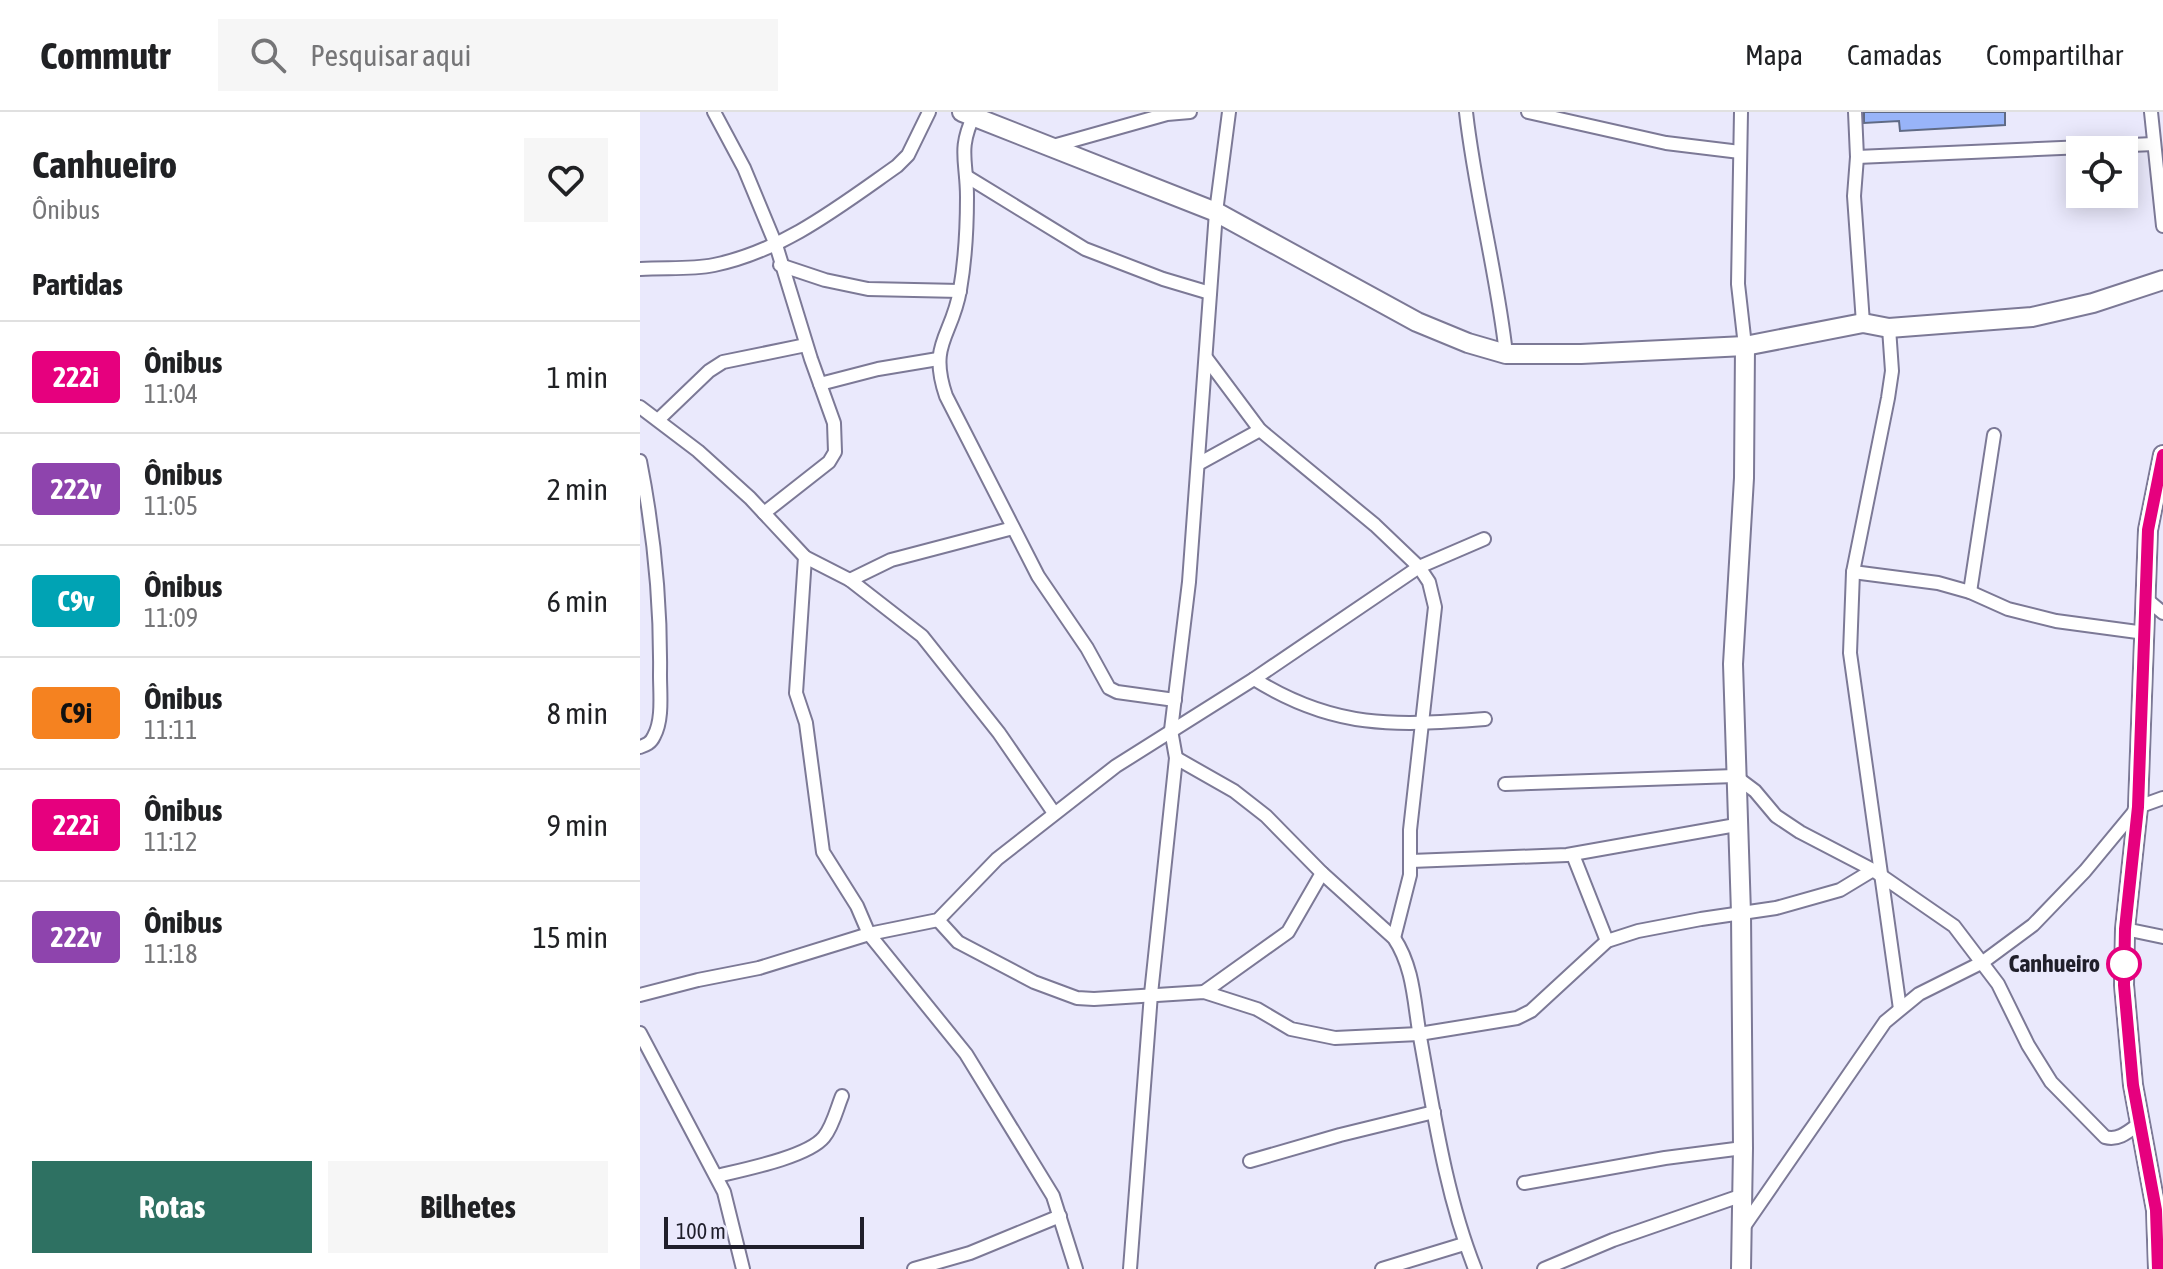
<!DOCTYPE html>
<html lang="pt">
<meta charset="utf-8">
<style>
:root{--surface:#fff;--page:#f6f6f6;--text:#202124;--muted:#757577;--line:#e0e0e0;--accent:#2e7162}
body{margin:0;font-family:"Asap Condensed",sans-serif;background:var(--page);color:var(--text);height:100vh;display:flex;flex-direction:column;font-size:30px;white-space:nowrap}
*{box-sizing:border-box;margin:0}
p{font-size:26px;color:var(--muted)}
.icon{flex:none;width:44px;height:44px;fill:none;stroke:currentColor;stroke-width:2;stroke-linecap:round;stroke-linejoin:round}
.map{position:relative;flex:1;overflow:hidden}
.drawer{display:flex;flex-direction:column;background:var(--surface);width:640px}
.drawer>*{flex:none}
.badge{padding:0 16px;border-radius:6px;font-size:28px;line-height:52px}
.tools{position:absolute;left:1426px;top:24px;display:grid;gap:16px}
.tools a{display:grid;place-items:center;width:72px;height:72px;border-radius:0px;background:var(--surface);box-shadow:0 4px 20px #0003;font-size:40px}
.scale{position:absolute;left:24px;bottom:20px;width:200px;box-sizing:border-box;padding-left:8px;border:4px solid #201f2b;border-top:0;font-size:22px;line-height:28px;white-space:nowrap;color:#201f2b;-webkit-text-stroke:6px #eae9fc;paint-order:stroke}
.map>.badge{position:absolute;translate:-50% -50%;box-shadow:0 0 0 4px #fff}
h2{padding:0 32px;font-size:30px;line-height:72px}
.round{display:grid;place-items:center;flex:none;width:84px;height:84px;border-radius:0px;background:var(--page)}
.summary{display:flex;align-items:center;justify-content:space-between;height:136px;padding:0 32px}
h1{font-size:38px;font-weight:700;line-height:60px}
.cta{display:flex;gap:16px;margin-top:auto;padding:16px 32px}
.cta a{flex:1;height:92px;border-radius:0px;background:var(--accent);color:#fff;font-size:32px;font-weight:700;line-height:92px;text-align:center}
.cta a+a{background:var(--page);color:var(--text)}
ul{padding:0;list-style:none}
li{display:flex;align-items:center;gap:24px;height:112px;padding:0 32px;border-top:2px solid var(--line)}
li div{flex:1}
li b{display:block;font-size:30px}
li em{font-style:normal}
li .badge{min-width:88px;font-weight:700;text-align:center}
header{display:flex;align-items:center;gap:48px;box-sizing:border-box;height:112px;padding:0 40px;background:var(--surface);border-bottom:2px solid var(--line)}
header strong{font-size:38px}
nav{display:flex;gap:44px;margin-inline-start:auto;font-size:28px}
.search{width:560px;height:72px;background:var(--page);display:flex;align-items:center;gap:20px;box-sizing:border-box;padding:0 28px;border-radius:0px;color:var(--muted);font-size:30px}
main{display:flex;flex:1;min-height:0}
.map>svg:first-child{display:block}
.building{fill:#98b4f9;stroke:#5f6a85;stroke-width:2}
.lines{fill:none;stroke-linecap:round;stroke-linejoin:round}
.street-casing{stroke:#7c7996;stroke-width:16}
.secondary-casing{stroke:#7c7996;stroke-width:22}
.street{stroke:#fff;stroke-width:12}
.secondary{stroke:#fff;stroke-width:18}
.line-casing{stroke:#fff;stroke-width:18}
.line{stroke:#e6007e;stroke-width:12}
.stop-dot{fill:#fff;stroke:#e6007e;stroke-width:4}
.labels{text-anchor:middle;stroke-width:8;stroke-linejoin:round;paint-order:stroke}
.stop-label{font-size:24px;font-weight:bold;fill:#201f2b;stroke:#eae9fc;text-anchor:end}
</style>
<header>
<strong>Commutr</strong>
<div class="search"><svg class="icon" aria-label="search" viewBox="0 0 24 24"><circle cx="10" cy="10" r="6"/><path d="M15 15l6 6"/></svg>Pesquisar aqui</div>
<nav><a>Mapa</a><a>Camadas</a><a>Compartilhar</a></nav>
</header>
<main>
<section class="drawer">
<div class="summary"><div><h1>Canhueiro</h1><p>Ônibus</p></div><a class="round"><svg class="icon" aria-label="heart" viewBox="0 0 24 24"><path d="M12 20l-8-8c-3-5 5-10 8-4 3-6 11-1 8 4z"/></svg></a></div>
<h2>Partidas</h2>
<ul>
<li><span class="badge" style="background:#e6007e;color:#fff">222i</span><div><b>Ônibus</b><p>11:04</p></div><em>1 min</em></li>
<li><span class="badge" style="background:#8e44ad;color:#fff">222v</span><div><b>Ônibus</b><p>11:05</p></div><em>2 min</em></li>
<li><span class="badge" style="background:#00a3b4;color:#fff">C9v</span><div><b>Ônibus</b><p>11:09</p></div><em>6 min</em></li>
<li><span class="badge" style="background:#f58220;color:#111">C9i</span><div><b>Ônibus</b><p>11:11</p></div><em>8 min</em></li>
<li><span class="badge" style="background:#e6007e;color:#fff">222i</span><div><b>Ônibus</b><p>11:12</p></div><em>9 min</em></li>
<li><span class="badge" style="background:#8e44ad;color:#fff">222v</span><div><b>Ônibus</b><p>11:18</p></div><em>15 min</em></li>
</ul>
<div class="cta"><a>Rotas</a><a>Bilhetes</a></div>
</section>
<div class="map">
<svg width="1523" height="1157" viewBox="0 0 1523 1157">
<rect width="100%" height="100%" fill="#eae9fc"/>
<!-- building -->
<path class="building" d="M1224 0H1365V13L1260 19 1259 9 1224 11Z"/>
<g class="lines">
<!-- street casing -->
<g class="street-casing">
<g id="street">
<path d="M74 0 104 56 136 133 171 247 194 311 195 340 189 350 124 401"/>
<path d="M826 0C835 81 857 160 866 242"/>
<path d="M888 0 1026 31 1100 40"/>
<path d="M1101 0 1098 172 1105 234"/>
<path d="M1215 0 1217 45 1214 84 1223 211"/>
<path d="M1511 0 1523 114"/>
<path d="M335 1C317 38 327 48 327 85 327 114 325 149 320 178 312 225 288 231 306 284L398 464 447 536 469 576 477 580 535 588"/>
<path d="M413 34 527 2 550 0"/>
<path d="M1217 45 1514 32"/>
<path d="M326 64 445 137 523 167 570 181"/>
<path d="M140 153 185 168 228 177 320 179"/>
<path d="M0 157C25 155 49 158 74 153 143 139 200 94 257 54L268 43 289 0"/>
<path d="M1249 216 1252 259 1248 286 1213 460 1210 541 1260 897"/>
<path d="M567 247 620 318 735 413 779 455 789 470 795 495 770 718V763L754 826"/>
<path d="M180 272 238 257 298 247"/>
<path d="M0 295 58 339 110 386 165 445 210 468 282 524 359 621 414 701"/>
<path d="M19 307 69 259 83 250 166 233"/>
<path d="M0 349C14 420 21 490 20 563 20 582 23 608 14 624 11 631 6 633 0 635"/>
<path d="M560 351 620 318"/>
<path d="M165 445 156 581 166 611 183 740 217 794 229 822 326 942 413 1084 436 1157"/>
<path d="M1213 460 1298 471 1330 480 1368 497 1416 509 1505 521"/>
<path d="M210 468 251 448 373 416"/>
<path d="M1330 480 1354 323"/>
<path d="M1504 485 1523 501"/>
<path d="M614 567C694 617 754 614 845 607"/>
<path d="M536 646 594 679 626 704 682 761 754 826C774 856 774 891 780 925 794 1002 806 1084 835 1157"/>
<path d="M865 672 1095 664 1115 679 1136 704 1160 720 1233 758 1314 814 1358 872 1388 933 1411 970 1465 1025C1479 1029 1489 1019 1500 1011"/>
<path d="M933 743 967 829"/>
<path d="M771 749 927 743 1096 713"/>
<path d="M298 808 318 830 394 870 437 886 454 887 564 880 617 897 651 917 695 926 779 922 877 906 891 899 967 829 998 819 1061 807 1136 796 1200 778 1233 758"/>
<path d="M1485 817 1523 825"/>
<path d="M564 880 648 820 682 761"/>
<path d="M0 883 58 868 119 856 229 822 298 808 357 747 476 654 614 567 779 455 844 427"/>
<path d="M0 921 84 1080 103 1157"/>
<path d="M610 1049 700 1023 794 1000"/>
<path d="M77 1064C102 1058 168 1045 184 1025 193 1014 197 996 202 984"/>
<path d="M884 1071 1025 1046 1103 1036"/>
<path d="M1103 1116 1245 910 1279 882 1343 850 1393 813 1445 759 1498 695 1523 686"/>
<path d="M274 1157 330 1141 420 1104"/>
<path d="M490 1157 511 882 536 646 531 618 549 470 576 100 589 0"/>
<path d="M742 1157 824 1132"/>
<path d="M904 1157 973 1128 1103 1083"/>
</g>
</g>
<!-- secondary casing -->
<g class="secondary-casing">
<g id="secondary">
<path d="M322 0 576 100 777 210 828 231 866 242H941L1105 234 1223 211 1249 216 1392 205 1453 191 1523 168"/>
<path d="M1101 1157 1103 1036 1101 801 1093 552 1104 366 1105 234"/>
<path d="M1518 1157 1516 1098 1493 973 1484 873 1485 817 1498 695 1508 418 1523 343"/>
</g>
</g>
<!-- street -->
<use href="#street" class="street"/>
<!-- secondary -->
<use href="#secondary" class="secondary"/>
</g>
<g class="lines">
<!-- line casing -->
<g class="line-casing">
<path id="line" d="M1518 1157 1516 1098 1493 973 1484 873 1485 817 1498 695 1508 418 1523 343"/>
</g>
<!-- line -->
<use href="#line" class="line"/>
</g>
<!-- markers -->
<circle class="stop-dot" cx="1484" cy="852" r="16"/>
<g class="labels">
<!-- stop labels -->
<g class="stop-label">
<text x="1460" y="860">Canhueiro</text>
</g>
</g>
</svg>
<div class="tools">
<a><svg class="icon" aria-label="locate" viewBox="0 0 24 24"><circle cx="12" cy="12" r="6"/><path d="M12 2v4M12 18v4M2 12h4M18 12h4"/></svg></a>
</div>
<div class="scale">100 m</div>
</div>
</main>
